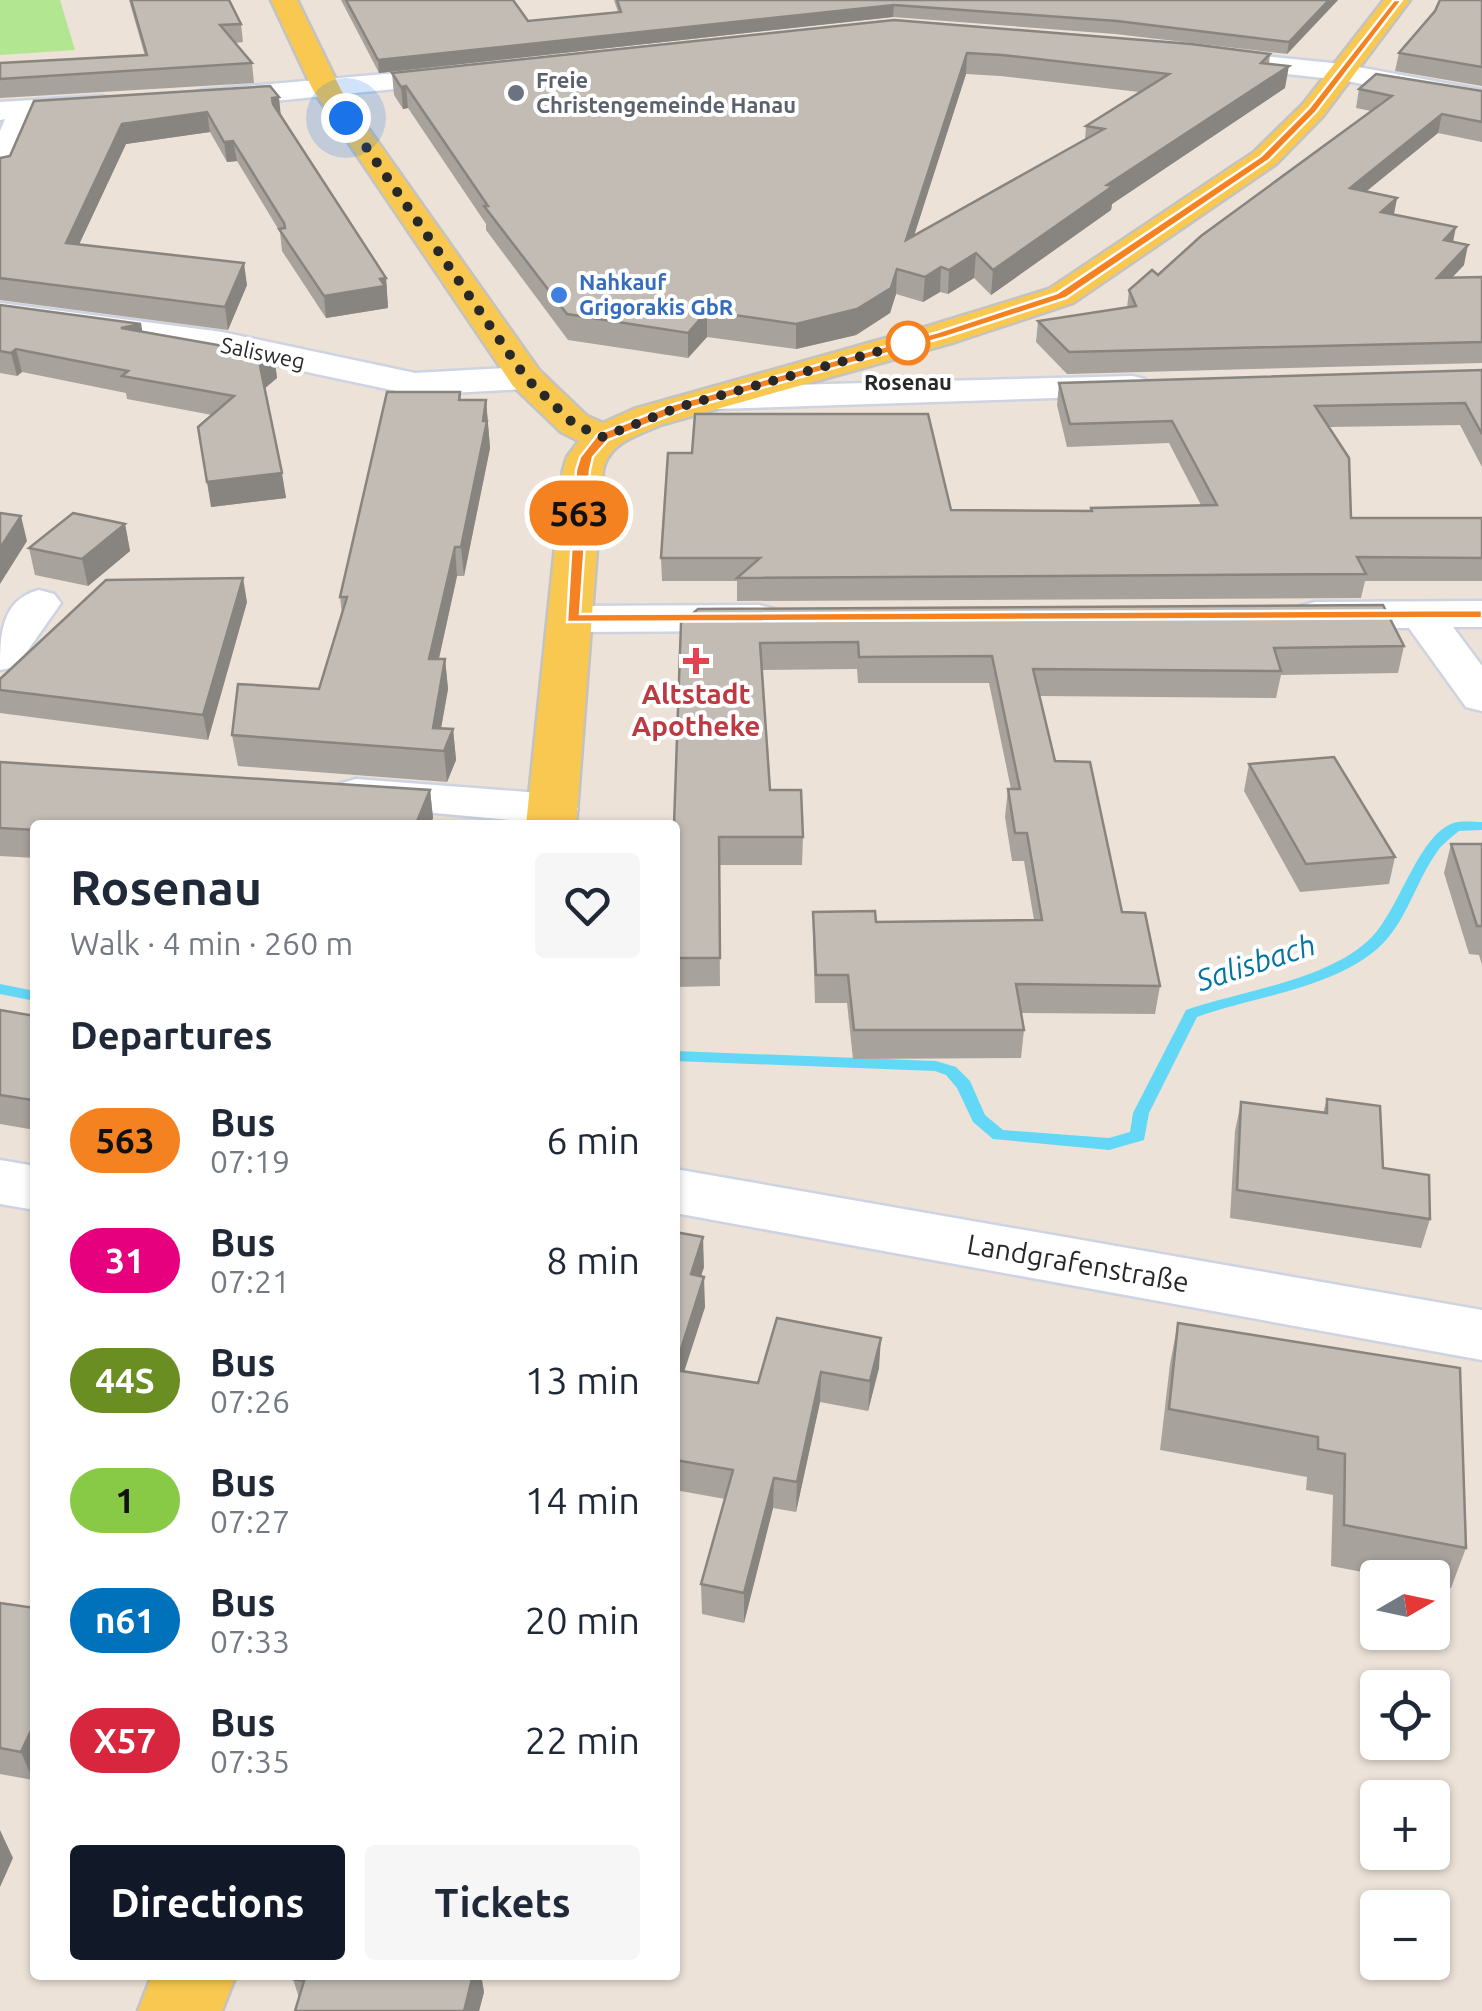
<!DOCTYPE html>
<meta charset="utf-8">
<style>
:root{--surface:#fff;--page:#f6f6f7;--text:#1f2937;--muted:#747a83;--accent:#111827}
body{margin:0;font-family:Ubuntu,sans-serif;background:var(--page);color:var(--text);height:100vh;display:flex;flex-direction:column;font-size:38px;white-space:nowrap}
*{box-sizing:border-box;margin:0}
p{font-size:32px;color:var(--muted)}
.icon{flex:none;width:55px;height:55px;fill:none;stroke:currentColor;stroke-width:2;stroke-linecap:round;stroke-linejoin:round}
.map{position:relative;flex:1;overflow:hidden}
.drawer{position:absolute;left:30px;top:820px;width:650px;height:1160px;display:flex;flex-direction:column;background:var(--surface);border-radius:10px;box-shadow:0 2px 8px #0004}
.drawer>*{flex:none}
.badge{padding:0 20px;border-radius:32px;font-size:35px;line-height:65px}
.needle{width:65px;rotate:81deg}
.tools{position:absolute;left:1360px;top:1560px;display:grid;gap:20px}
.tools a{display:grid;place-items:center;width:90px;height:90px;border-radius:10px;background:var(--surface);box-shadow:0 2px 8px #0004;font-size:50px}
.you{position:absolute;width:50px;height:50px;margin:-25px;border:8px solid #fff;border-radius:50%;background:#1a73e8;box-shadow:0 0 0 15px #1a73e833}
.map>.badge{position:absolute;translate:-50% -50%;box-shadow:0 0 0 5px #fff}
h2{padding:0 40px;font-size:38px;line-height:90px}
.round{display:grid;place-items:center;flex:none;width:105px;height:105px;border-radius:10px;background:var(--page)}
.head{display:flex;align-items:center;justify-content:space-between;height:170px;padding:0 40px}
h1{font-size:48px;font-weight:600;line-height:75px}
.primary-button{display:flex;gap:20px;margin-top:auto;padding:20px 40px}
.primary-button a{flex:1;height:115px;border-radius:10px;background:var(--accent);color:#fff;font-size:40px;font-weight:600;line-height:115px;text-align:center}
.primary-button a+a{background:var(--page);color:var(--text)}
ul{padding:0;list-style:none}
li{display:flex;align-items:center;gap:30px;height:120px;padding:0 40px}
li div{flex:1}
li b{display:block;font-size:38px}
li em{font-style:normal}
li .badge{min-width:110px;font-weight:700;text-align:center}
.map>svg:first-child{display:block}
.green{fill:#b3e691}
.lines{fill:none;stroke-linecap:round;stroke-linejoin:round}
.stream{fill:#63d7f6;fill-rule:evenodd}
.minor-casing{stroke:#ced3e2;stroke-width:5}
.major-casing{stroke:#c3c3c3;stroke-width:5}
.minor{fill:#fff;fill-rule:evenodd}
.major{fill:#f9c850;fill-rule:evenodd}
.wall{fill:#a8a29c;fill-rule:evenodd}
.shaded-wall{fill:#88847f}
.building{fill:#c3bcb5;stroke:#88847f;stroke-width:2.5;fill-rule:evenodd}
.line{fill:#f58220;stroke:#fff;stroke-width:2.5}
.walk{stroke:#282828;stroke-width:10;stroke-dasharray:0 18}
.worship-dot{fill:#6b7280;stroke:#fff;stroke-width:4}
.shop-dot{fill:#3f7fe0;stroke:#fff;stroke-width:4}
.stop-dot{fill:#fff;stroke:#f58220;stroke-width:5}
.health-dot{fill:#e0444e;stroke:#fff;stroke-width:4}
.labels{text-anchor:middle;stroke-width:8;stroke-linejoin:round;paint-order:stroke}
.far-worship-label{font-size:22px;font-weight:bold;fill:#5b616d;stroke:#fff;text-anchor:start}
.far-shop-label{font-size:22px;font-weight:bold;fill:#366cbe;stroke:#fff;text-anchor:start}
.far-street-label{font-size:22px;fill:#282828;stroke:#fff}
.far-stop-label{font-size:22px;font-weight:bold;fill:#282828;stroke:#fff}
.health-label{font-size:28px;font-weight:bold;fill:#be3a42;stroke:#fff}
.street-label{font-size:28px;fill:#282828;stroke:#fff}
.water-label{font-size:30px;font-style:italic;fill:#05739f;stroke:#fff}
</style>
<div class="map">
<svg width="1482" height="2011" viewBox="0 0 1482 2011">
<rect width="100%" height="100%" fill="#ece2d8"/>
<!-- green -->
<path class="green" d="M0 0H60L75 50 0 55Z"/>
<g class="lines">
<!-- stream -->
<g class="stream">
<path d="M1482 822V830L1459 831C1451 838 1442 844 1437 852 1417 880 1409 913 1387 939 1345 987 1255 996 1197 1017L1149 1113 1144 1140 1109 1150 993 1139 973 1122 957 1088 946 1075 935 1071 675 1061V1051L936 1061 956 1067 970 1081 985 1115 1003 1130 1109 1138 1130 1132 1133 1113 1186 1010C1243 990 1328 981 1372 937 1399 909 1418 838 1451 824 1459 820 1473 822 1482 822Z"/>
<path d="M0 984 35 991V1001L0 994Z"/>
</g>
<!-- minor casing -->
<g class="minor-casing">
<g id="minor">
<path d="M1213 51 1342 64 1482 90V108L1342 80 1203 65 1199 59 1203 53Z"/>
<path d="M465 67 475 69 479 75 475 81 203 108 193 105 189 99 193 93 203 90Z"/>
<path d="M102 96 112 99 116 105 112 111 35 118 15 168 11 174 0 177V131L5 119 0 120V102Z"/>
<path d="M0 303 222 332 415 373 526 367 539 370 544 378 539 386 526 389 415 395 222 354 0 323Z"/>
<path d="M1132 376 1145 379 1150 387 1145 395 715 409 702 406 696 398 702 390 715 387Z"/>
<path d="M39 590 54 594 61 603 16 667 0 670C0 637 0 600 39 590Z"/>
<path d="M1482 601V627H1453L1482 666V711L1466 707 1409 628H1315L1300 624 1293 615 1300 606 1315 602Z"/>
<path d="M759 605 774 609 781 618 774 627 759 631 572 632 557 628 550 619 557 610 572 606Z"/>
<path d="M356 779 553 794 570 799 578 809 570 819 553 824 339 804 332 794 339 784Z"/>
<path d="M0 1160 35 1166V1210L0 1204Z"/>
<path d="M675 1169 1482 1310V1360L675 1213Z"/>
</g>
</g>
<!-- major casing -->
<g class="major-casing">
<g id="major">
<path d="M271 0H297L341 90 539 370 587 416 603 423 634 409 929 326 1049 289 1254 152 1303 104 1384 0H1410L1323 116 1276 164 1073 303 955 342 660 425C637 436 609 442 603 470L576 825H526L563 470 567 457 579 441 561 432 513 386 313 90Z"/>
<path d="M152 1975H236L222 2011H138Z"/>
</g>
</g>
<!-- minor -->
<use href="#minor" class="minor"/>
<!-- major -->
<use href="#major" class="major"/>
</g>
<!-- wall -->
<g class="wall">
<path d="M129 0H229L241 24 243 42 235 43 252 63 254 83 0 98V63L145 56Z"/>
<path d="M341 0H513L528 21 618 12 614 0H1338L1287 54 1115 34 893 17 379 73Z"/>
<path d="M1482 0V86L1395 71 1399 53 1435 11Z"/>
<path d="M894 20 1270 54 1269 64 1285 88 1112 204 1111 210 991 295 974 278 948 294 940 292 923 302 896 294 890 313 856 335 796 349 707 337 688 358 568 340 486 230V224L408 108 403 109 394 95 392 73ZM966 74 1000 76 1139 92 1086 126 1085 140 914 235Z"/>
<path d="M1359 89 1482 91V142L1438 133 1366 191 1397 198 1394 214 1453 242 1464 265 1452 277H1482V363L1067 374 1036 342 1038 321 1127 308 1129 290 1158 275 1371 111 1356 108Z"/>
<path d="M34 101 281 115 386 278 388 308 326 318 282 251 280 232 237 161 227 162 210 132 126 144 79 244 247 285 228 330 0 300V158L10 156Z"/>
<path d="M0 305 141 324 142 331 274 355 277 378 265 388 286 498 211 507 212 415 127 399 126 393 22 372 17 376 0 373Z"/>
<path d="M1482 370V467L1460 425 1329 427 1351 518H1482V581H1365L1361 598 737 601V581H662L661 558 951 510 1091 511V508L1201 505 1169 443 1067 447 1057 405 1059 383Z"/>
<path d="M460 392 461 400H486L490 448 464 576H457L439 659H445L448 689 441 728 453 729 456 760 447 782 238 766 232 735 319 689 342 614 340 597Z"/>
<path d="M125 524 130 551 88 586 35 575 29 548Z"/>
<path d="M247 602 208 740 0 713V690Z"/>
<path d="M681 623 1404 646 1398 673 1281 675 1276 698 1040 696 1055 761 1122 912 1160 986 1155 1014 1021 1013 1024 1030 1021 1058 853 1059 847 1003H815L813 940V912L876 922 1034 920 1024 861H1012L1005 817 1008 789H1011L989 683H858L857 669 762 670 770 790 803 837 802 865H719L720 986 675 987V825Z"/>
<path d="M0 762 430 790 433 818 430 825H35V858L0 856Z"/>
<path d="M1249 764 1395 857 1389 884 1300 892 1244 791Z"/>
<path d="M1451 844H1482V965L1479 955 1469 954 1444 873Z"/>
<path d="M0 1010 35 1016V1130L0 1124Z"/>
<path d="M1327 1099 1383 1168 1430 1219 1421 1248 1230 1218 1235 1131 1241 1102 1323 1113Z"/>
<path d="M675 1232 704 1267 701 1276 705 1307 684 1371 758 1383 777 1318 879 1368 868 1411 820 1402 796 1512 773 1508 744 1623 702 1614 701 1584 725 1499 675 1490Z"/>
<path d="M1178 1323 1466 1548 1451 1588 1432 1585V1578H1394L1331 1566 1333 1495 1306 1490 1307 1477 1160 1450 1170 1364Z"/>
<path d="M0 1603 33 1780 0 1774Z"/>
<path d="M295 1975H481L484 1992 479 2011H295L299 1998 293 1979Z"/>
</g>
<!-- shaded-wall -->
<g class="shaded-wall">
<path d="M1329 0H1338L1287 54 1289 42Z"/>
<path d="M894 5 893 17 379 73 378 60Z"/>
<path d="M967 53 966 74 905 264 906 240Z"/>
<path d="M1289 66 1285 88 1112 204 1111 210 991 295 993 270 1107 185Z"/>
<path d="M406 86 408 108 403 109 401 87Z"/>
<path d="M279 97 281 117 274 118 272 98Z"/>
<path d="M207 112 210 132 126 144 70 264 66 243 122 124Z"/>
<path d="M1442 114 1438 133 1346 208 1350 188Z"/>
<path d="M233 141 237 161 227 162 224 142Z"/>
<path d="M1397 198 1393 218 1381 212Z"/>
<path d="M1456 227 1452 247 1444 240Z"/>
<path d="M1468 245 1464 265 1432 299 1437 278Z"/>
<path d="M976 253 974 278 948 294 949 270Z"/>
<path d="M244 263 247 285 228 330 225 307Z"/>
<path d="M941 267 940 292 923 302 925 277Z"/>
<path d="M897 269 896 294 890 313 856 335 796 349V324Z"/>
<path d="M386 278 388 308 326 318 324 296Z"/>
<path d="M707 311V337L688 358V333Z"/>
<path d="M141 324 145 347 121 328Z"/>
<path d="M16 349 22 372 17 376 11 353Z"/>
<path d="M274 355 277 378 264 389 260 366Z"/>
<path d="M486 400 490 448 464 576 461 547Z"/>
<path d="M282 473 286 498 211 507 207 482Z"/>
<path d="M21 516 27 541 0 584V548Z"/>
<path d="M125 524 130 551 88 586 82 559Z"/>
<path d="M455 547 457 576 432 689 429 659Z"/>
<path d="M243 578 247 602 208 740 203 715Z"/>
<path d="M445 659 448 689 437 751 433 728Z"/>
<path d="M453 729 456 760 447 782 444 751Z"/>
<path d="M430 790 433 818 430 825H416Z"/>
<path d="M703 1237 704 1267 692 1304 691 1274Z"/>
<path d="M704 1277 705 1307 675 1400V1368Z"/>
<path d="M881 1338 879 1368 868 1411 870 1381Z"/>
<path d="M821 1372 820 1402 796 1512 797 1482Z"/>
<path d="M774 1478 773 1508 744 1623V1593Z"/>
<path d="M35 1722V1775L33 1780 21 1752Z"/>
<path d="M0 1830 13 1858 0 1887Z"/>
<path d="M473 1975H481L484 1992 479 2011H464Z"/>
</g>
<!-- building -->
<g class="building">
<path d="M131 0H229L241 24 220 25 252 63 0 79V63L147 55Z"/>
<path d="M346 0H513L528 21 621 12 617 0H1329L1289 42 1117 21 894 5 378 60Z"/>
<path d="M1440 0H1482V67L1399 53 1435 11Z"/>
<path d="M894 20 1191 44 1270 54 1261 63 1289 66 1107 185 1113 186 993 270 976 253 949 270 941 267 925 277 897 269 891 288 857 309 796 324 707 311 688 333 567 314 484 206H488L406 86 401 87 392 73ZM967 53 1002 55 1169 74 1086 126 1104 129 906 240Z"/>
<path d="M1376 74 1482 91V122L1442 114 1350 188 1397 198 1381 212 1456 227 1444 240 1468 245 1437 278 1482 277V342L1069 352 1038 321 1136 306 1129 290 1152 270 1158 275 1201 236 1392 96 1359 89Z"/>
<path d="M270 86 279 97 272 98 273 104 386 278 380 279 385 286 324 296 279 229 285 228 284 223 233 141 224 142 207 112 122 124 66 243 244 263 225 307 0 278V158L10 156 34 101Z"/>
<path d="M0 305 141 324 121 328 274 355 260 366 282 473 207 482 198 427 234 396 122 376 128 371 16 349 11 353 0 351Z"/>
<path d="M1482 370V434L1465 403 1315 406 1349 458 1351 518H1482V558L1357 557 1366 574 737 578 760 558H661L668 453H692L695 414H928L951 510 1092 511 1091 508 1217 505 1172 421 1070 424 1059 383Z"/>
<path d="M387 392H460L459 400H486L483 421H487L461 547H455L429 659H445L433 728 453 729 444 751 232 735 238 684 319 689 347 597H340Z"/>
<path d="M0 513 21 516 0 548Z"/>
<path d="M73 513 125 524 82 559 29 548Z"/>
<path d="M243 578 203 715 0 690V679L106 580Z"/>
<path d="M1383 605 1404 646 1274 648 1281 671 1033 669 1055 761 1090 762 1122 912 1145 913 1160 986 1016 984 1024 1030H854L848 975H816L813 912 875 911 876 922 1042 920 1027 833H1015L1008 789H1020L992 656 859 657 858 642 760 643 770 790H801L803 837H719L720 958H675L674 825 681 623 698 609Z"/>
<path d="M1334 757 1395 857 1306 864 1249 764Z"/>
<path d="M0 762 430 790 416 824 390 822V825H35V830L0 828Z"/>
<path d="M1451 844H1482V926H1477Z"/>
<path d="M0 1010 35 1016V1095L32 1100 0 1095Z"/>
<path d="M1327 1099 1380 1106 1383 1168 1429 1175 1430 1219 1237 1190 1241 1102 1327 1113Z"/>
<path d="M675 1232 703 1237 691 1274 704 1277 675 1368Z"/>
<path d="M777 1318 881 1338 870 1381 821 1372 797 1482 774 1478 744 1593 701 1584 733 1470 675 1460V1370L758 1383Z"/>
<path d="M1178 1323 1460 1368 1466 1548 1344 1525 1345 1454 1318 1449V1437L1169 1409Z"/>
<path d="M0 1603 35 1608V1722L21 1752 0 1748Z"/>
<path d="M295 1975H473L464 2011H295L304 1981 293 1979Z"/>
</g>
<!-- line -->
<path class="line" d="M1394 0H1402L1316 112 1269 160 1066 298 946 337 683 410 608 440 593 457 590 470 580 614 1482 610V618L567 622 576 470 580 457 598 434 674 404 938 332 1057 293 1261 156 1309 108Z"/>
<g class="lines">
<!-- walk -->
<path class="walk" d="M346 118 526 378 574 424 603 437 679 407 916 341 908 343"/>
</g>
<!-- markers -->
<circle class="worship-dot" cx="516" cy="93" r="10"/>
<circle class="shop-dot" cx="559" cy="295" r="10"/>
<circle class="stop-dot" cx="908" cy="343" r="20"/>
<path class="health-dot" d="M691 646h10v10h10v10h-10v10h-10v-10h-10v-10h10z"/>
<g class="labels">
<!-- far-worship labels -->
<g class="far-worship-label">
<text x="536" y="88">Freie<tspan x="536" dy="25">Christengemeinde Hanau</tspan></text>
</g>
<!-- far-shop labels -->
<g class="far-shop-label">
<text x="579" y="290">Nahkauf<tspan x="579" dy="25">Grigorakis GbR</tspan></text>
</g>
<!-- far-street labels -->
<g class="far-street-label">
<text transform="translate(263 353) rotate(12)" y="8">Salisweg</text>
</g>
<!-- far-stop labels -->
<g class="far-stop-label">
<text x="908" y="390">Rosenau</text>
</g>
<!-- health labels -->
<g class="health-label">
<text x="696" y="704">Altstadt<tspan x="696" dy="32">Apotheke</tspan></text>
</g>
<!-- street labels -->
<g class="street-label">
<text transform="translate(1078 1263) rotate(10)" y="10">Landgrafenstraße</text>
</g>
<!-- water labels -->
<g class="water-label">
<text transform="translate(1256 963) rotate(-18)" y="10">Salisbach</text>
</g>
</g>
</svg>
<div class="tools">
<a><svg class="needle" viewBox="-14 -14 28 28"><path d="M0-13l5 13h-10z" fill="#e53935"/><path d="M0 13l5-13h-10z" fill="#747a83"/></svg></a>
<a><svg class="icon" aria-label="locate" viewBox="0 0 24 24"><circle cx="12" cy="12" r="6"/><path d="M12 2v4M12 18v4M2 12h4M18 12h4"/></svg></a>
<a>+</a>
<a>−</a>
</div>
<div class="you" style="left:346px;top:118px"></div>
<b class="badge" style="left:579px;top:513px;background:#f58220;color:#111">563</b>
<section class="drawer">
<div class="head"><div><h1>Rosenau</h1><p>Walk · 4 min · 260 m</p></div><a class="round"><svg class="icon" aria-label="heart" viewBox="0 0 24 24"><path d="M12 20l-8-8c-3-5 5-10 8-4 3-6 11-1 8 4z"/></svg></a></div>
<h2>Departures</h2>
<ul>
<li><span class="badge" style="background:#f58220;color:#111">563</span><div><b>Bus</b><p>07:19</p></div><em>6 min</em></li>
<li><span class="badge" style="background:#e6007e;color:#fff">31</span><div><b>Bus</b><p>07:21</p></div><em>8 min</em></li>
<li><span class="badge" style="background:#6b8e23;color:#fff">44S</span><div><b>Bus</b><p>07:26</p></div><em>13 min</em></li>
<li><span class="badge" style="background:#88c946;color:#111">1</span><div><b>Bus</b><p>07:27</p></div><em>14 min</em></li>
<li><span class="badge" style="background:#0072bc;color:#fff">n61</span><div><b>Bus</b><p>07:33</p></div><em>20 min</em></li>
<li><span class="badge" style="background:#d7263d;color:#fff">X57</span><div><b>Bus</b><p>07:35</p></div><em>22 min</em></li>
</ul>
<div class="primary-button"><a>Directions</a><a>Tickets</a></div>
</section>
</div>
